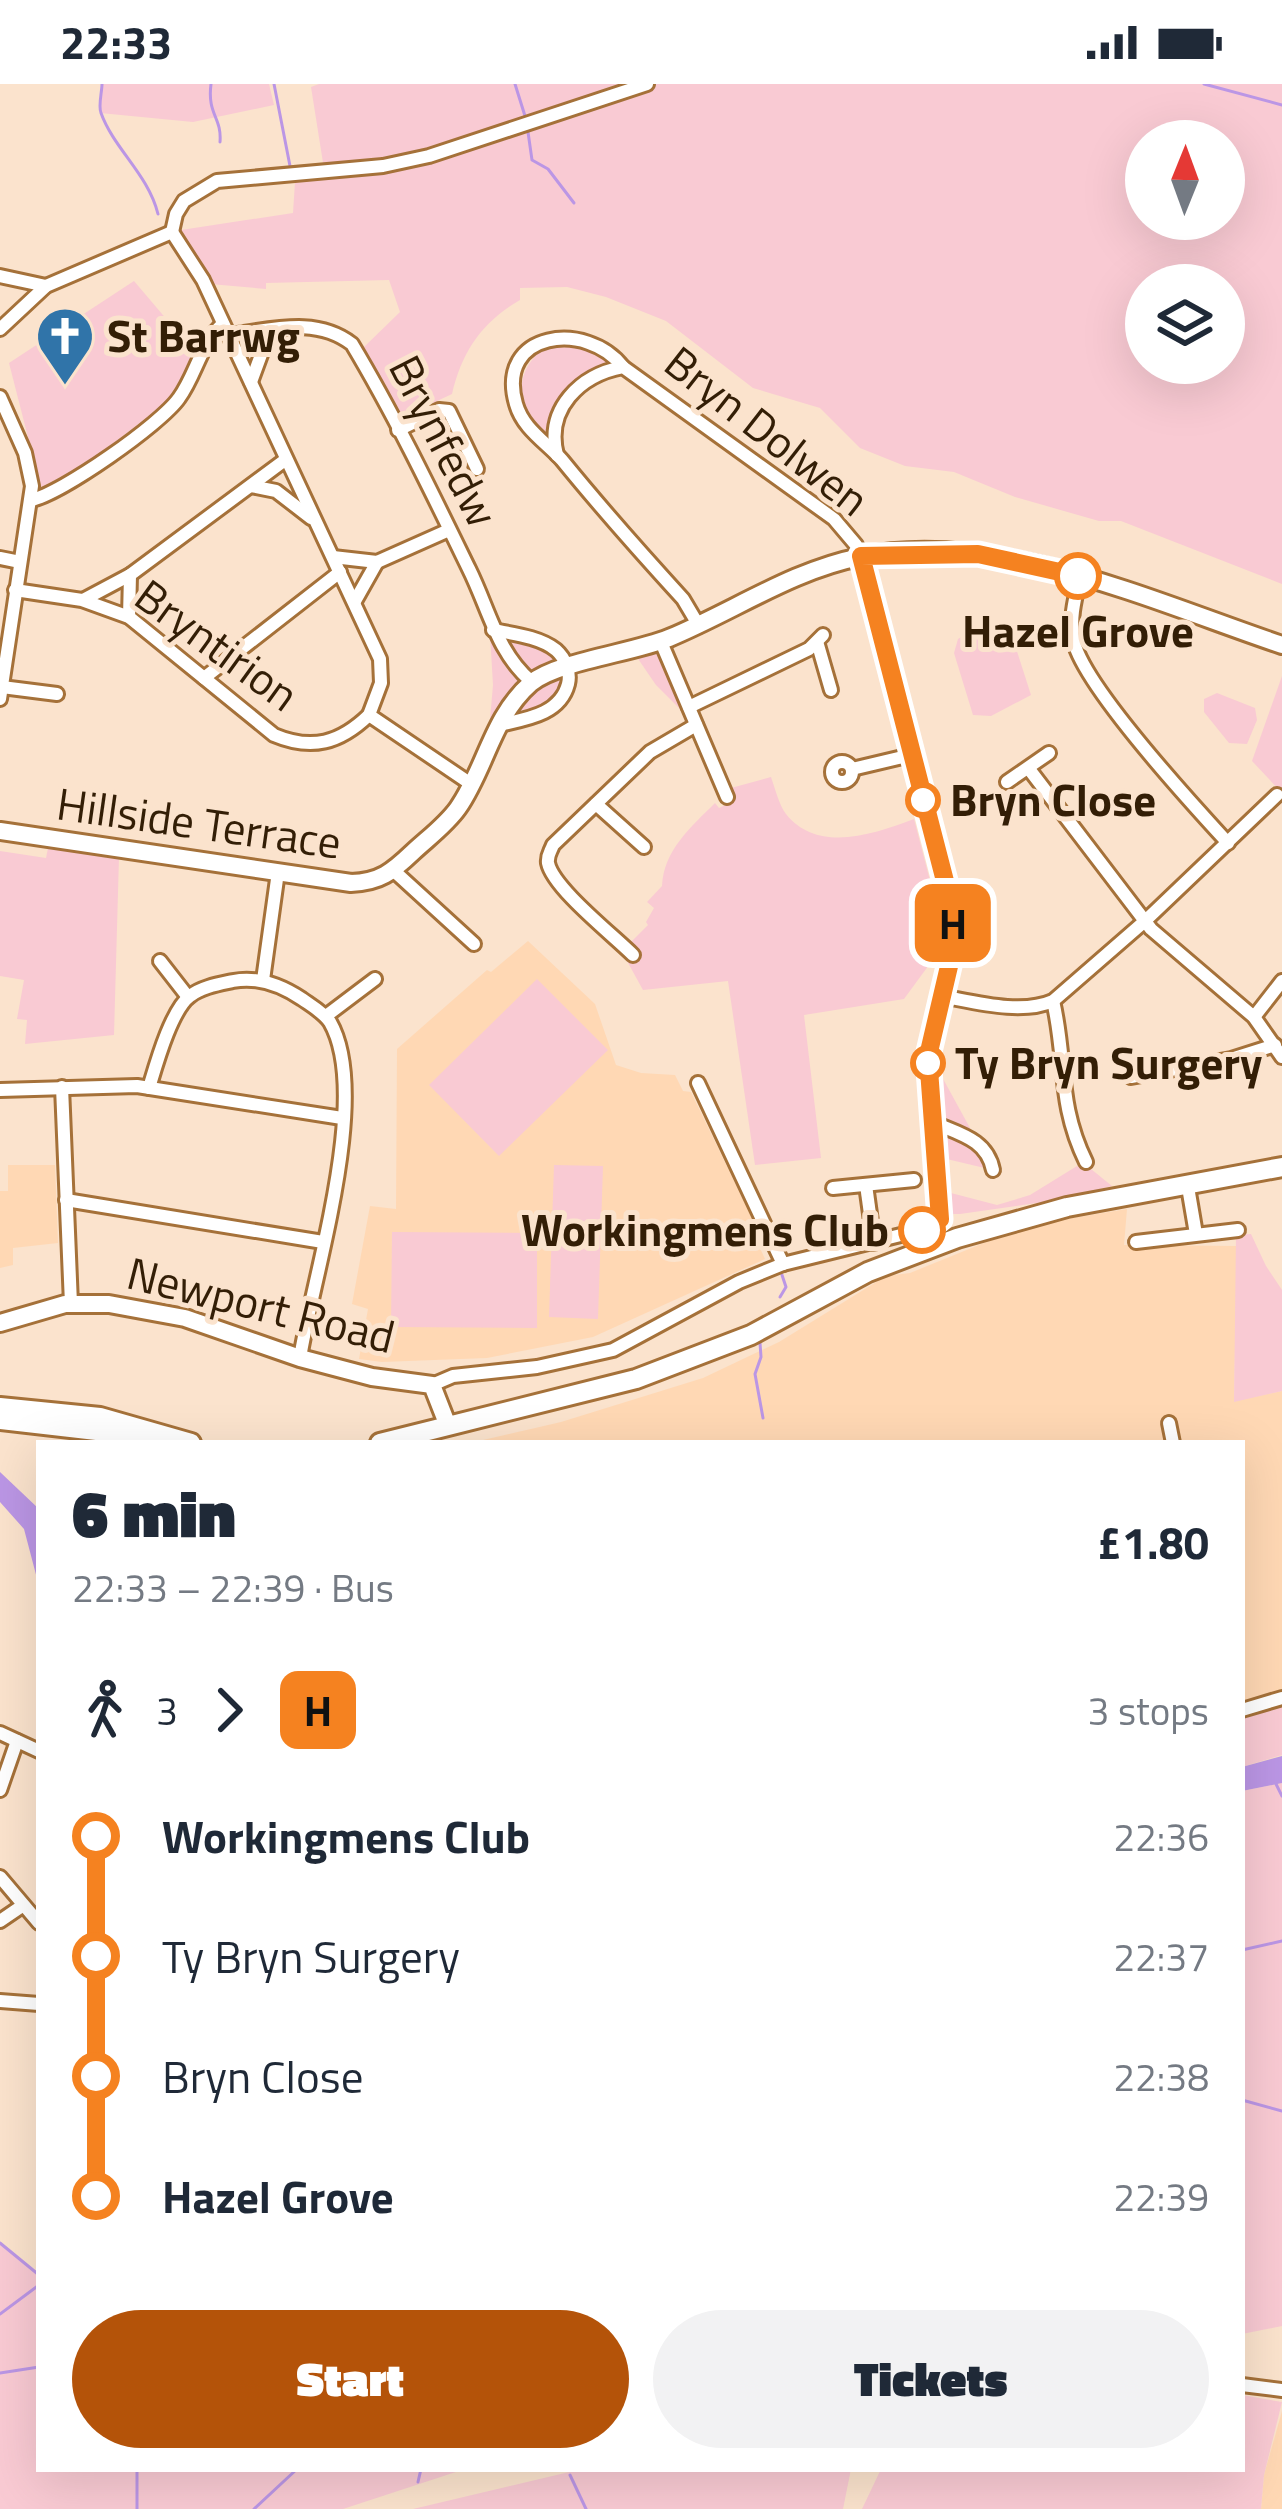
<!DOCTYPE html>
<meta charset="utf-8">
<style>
:root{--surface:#fff;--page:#f2f2f3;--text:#1f2937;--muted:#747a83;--accent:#b45309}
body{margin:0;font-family:"Titillium Web",sans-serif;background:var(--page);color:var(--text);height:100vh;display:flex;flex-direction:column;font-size:45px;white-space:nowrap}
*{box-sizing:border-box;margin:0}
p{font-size:39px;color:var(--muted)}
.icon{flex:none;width:66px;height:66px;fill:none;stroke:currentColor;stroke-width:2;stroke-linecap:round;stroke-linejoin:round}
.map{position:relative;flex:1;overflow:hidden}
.drawer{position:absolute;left:36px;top:1356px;width:1209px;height:1032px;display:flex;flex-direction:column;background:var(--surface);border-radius:0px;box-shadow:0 12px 48px #0002}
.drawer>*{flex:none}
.badge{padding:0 24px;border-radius:18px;font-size:42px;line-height:78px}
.needle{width:78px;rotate:1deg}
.fabs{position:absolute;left:1125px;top:36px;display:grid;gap:24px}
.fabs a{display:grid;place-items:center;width:120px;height:120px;border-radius:50%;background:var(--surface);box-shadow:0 12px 48px #0002;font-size:60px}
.map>.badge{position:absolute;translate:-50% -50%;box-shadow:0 0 0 6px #fff}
.legs{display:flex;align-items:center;gap:18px;height:132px;padding:0 36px;font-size:39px}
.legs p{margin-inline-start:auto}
.head{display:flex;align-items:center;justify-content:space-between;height:204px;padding:0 36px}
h1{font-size:66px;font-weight:800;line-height:90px}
.action{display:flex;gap:24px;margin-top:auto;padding:24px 36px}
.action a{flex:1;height:138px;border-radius:72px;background:var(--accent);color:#fff;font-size:48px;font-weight:800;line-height:138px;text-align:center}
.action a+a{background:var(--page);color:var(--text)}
ul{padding:0 36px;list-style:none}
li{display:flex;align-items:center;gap:42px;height:120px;font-size:45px}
li i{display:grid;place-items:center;width:18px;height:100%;margin:0 15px;background:currentColor}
li i::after{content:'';width:30px;height:30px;margin:-15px;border:9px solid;border-radius:50%;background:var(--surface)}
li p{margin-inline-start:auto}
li:first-child i{background:linear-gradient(#0000 50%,currentColor 0)}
li:last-child i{background:linear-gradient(currentColor 50%,#0000 0)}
.status{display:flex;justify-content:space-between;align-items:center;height:84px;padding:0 60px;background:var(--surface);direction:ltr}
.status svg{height:33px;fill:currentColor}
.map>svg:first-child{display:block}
.built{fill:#ffd8b4}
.green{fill:#f9cad3;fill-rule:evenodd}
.water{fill:#bb96e5}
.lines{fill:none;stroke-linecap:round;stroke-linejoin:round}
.stream{stroke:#bb96e5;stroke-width:3}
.street-casing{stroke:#a57139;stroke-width:18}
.secondary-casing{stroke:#a57139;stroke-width:22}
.primary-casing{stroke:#a57139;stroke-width:24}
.street{stroke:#fff;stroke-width:12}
.secondary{stroke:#fff;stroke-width:16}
.primary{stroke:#fff;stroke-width:18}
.line-1-casing{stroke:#fff;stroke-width:27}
.line-1{stroke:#f58220;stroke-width:18}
.stop-1-dot{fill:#fff;stroke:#f58220;stroke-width:6}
.labels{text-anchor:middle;stroke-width:10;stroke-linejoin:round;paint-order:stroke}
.poi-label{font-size:45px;font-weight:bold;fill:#331e06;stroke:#fbe3cd;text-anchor:start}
.street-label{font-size:45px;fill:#331e06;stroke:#fbe3cd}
.stop-label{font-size:45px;font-weight:bold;fill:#331e06;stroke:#fbe3cd;text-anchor:start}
</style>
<div class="status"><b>22:33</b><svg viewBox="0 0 49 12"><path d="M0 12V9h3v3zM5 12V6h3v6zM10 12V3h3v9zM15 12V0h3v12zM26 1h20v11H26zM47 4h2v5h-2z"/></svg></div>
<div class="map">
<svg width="1282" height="2425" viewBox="0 0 1282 2425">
<rect width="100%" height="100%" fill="#fbe3cd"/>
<!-- built -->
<g class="built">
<path d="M528 857 595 920 616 981 641 989 675 991 683 1007 691 1008 765 1161 760 1164 765 1175 593 1253 487 1274 382 1278 359 1275 368 1225 352 1220 370 1122 396 1125 397 965 487 886 491 888Z"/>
<path d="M8 1081H55L58 1159 13 1164V1181L0 1184V1107H8Z"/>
<path d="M1127 1125 1124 1161 1237 1162 1234 1317 1282 1307V1618L1242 1629V1359H470L561 1338 703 1294 779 1258 886 1192 910 1189 1001 1152 1066 1135Z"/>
<path d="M1282 2327V2425H1261L1264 2391Z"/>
</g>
<!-- green -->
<g class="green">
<path d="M102 0H269L274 21 193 38 100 29Z"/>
<path d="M319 0H1282V500L1121 437H1099L1015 413 954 388 905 382 860 364 820 324 753 304 666 237 606 213 567 203 520 204V216C482 238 462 267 452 310L403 333 397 329 364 263 400 228 389 196 266 199V205L210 200 181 146 293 129 295 98 331 95V86L324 85 311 3ZM1146 57H1224V135H1146ZM1146 201H1224V279H1146Z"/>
<path d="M134 197 196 270 166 319 93 375 41 404 9 279Z"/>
<path d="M571 259 604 270 613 279C568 299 559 312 549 358 524 329 507 299 540 267Z"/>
<path d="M489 533 493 546 537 556 567 584 559 618 499 641 488 658 493 601Z"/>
<path d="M964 551 1014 558 1031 611 991 632 973 631 954 569 958 555Z"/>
<path d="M661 558 696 641 656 601 632 566Z"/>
<path d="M1282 592V709L1252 677Z"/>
<path d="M1217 609 1255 624 1257 636 1247 660 1229 659 1204 628V615Z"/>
<path d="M771 693C775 704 779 721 786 730 818 770 874 750 914 735L941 839 937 870 904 915 804 931 821 1074 755 1081 728 897 643 906 627 877 639 868 631 858 648 841 646 838 654 824 647 818 662 802C664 766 690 744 715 719L719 724 734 717 731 704Z"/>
<path d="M48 764 119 773 114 951 25 960 27 936 17 935 24 896 0 892V767L46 774Z"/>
<path d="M537 895 608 966 499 1072 429 1001Z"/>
<path d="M928 979 936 982 993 1086 934 1072Z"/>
<path d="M554 1081 603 1082 598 1235 549 1233Z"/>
<path d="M1077 1082 1085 1087 1091 1085 1112 1102 1057 1116 960 1130H949L945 1123 951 1109 997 1121 1030 1111Z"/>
<path d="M392 1148 537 1149V1244L391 1243Z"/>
<path d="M1251 1150 1266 1182 1282 1206V1307L1234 1318 1236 1151Z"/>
<path d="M1282 1618V1671L1242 1683V1629Z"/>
<path d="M1282 1699V2242L1242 2250V1707Z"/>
<path d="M0 2159 39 2191V2385H465L343 2425H0Z"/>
<path d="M1242 2311 1282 2318 1264 2391 1261 2425H862L881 2385H1242Z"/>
<path d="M582 2385H851L843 2425H413Z"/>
</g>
<!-- water -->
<g class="water">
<path d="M0 1388 39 1425V1502L24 1445 0 1418Z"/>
<path d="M1282 1672V1699L1242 1707V1683Z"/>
</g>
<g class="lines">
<!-- stream -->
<g class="stream">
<path d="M102 0C102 8 98 22 101 29 114 65 148 90 158 130"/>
<path d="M211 0C207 31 222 33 220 58"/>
<path d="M274 0 290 82"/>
<path d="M515 0 525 32"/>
<path d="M1204 0 1282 21"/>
<path d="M528 48 532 76 548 85 574 119"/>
<path d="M780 1213 786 1203 782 1191"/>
<path d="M760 1259 761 1273 755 1290 763 1334"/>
<path d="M1276 1700 1282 1712"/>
<path d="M1242 1866 1282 1857"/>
<path d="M1242 2016 1282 2027"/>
<path d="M0 2159 39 2191"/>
<path d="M0 2230 39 2201"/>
<path d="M0 2289 39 2283"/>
<path d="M137 2385V2425"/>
<path d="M570 2391 586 2425"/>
<path d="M418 2398 421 2385"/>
<path d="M254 2425 297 2385"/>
</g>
<!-- street casing -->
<g class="street-casing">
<g id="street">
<path d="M172 148 203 196 380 575 381 599 369 631 471 700"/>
<path d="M172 148 176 130 184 117 217 97 383 82 429 72 647 0"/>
<path d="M0 192 46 202"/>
<path d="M0 245 46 202 172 148"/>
<path d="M229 251C271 246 316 232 352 260 395 332 432 409 469 485 489 525 497 569 532 598"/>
<path d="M623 283C587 236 495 247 516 320 523 345 546 358 562 376 601 424 641 469 683 515L699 542"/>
<path d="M251 298 262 268 282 244"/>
<path d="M0 313 25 369 32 402 0 615"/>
<path d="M398 346 439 326 449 327 477 385"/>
<path d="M251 402 276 407 311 434"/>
<path d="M31 416C61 410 161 340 179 314 196 291 201 258 223 240"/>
<path d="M333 473 377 478 449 446"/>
<path d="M0 474 20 478"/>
<path d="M1080 493C1075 514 1069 536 1074 558 1085 603 1193 721 1228 759"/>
<path d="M15 506 82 516 129 533 274 651C312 667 340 659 369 631"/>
<path d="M83 516 130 491 285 376"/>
<path d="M355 517 377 478"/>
<path d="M129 533 130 491"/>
<path d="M493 546C513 550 540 553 556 566 565 574 571 588 568 600 560 631 525 635 499 641"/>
<path d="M661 558 727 713"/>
<path d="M818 561 831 606"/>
<path d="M204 594 340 488"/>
<path d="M2 603 57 610"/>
<path d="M689 623 809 565 823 551"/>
<circle cx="842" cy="688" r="10"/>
<path d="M852 685 911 671"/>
<path d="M1029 685 1151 845 1254 933 1282 973"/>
<path d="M1007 698 1049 669"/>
<path d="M596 720 644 763"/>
<path d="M393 786 474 860"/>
<path d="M633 871C613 851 553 804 548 779 547 771 550 769 553 761L650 668 696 641"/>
<path d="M160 877 188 913"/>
<path d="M263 896 278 788"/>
<path d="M941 912C975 918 1021 931 1053 917L1145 837 1277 711"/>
<path d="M1053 917C1067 976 1057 1019 1086 1078"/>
<path d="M326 932 375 895"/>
<path d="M1254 933 1282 897"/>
<path d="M1131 993 1231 975 1275 961"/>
<path d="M698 999 783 1180"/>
<path d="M62 1003 71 1220"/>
<path d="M149 1004C156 981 171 926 190 912 201 903 219 900 233 897 258 892 281 901 302 915 312 922 323 928 330 938 372 1011 313 1192 300 1274"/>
<path d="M0 1006 137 1002 342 1034"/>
<path d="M932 1038C959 1050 987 1055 993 1086"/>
<path d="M866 1101 874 1159"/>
<path d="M1188 1103 1196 1150"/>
<path d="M833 1104 914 1096"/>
<path d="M66 1116 323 1158"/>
<path d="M1136 1158 1238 1146"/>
<path d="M432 1301 453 1292 537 1283 613 1266 739 1198 783 1180 921 1146 940 1135 928 972 950 877 953 828 856 461 834 435 623 283C580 291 545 325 557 371"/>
<path d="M1169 1339 1173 1359"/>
<path d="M1242 1626 1282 1614"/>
<path d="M0 1649 39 1667"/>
<path d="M0 1706 17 1657"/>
<path d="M0 1793 39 1839"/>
<path d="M0 1837 22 1822"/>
<path d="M0 1917 39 1920"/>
<path d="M1242 2301 1282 2306"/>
</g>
</g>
<!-- secondary casing -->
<g class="secondary-casing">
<g id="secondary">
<path d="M0 747 351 799C380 798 392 788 413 768 428 754 446 741 458 724 486 684 492 633 531 599 558 577 633 569 669 554 732 528 793 486 860 473 998 445 1154 518 1282 561"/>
<path d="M0 1239 65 1220H109L185 1234 300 1274 372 1293 432 1301 448 1342"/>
</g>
</g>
<!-- primary casing -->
<g class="primary-casing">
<g id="primary">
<path d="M0 1323 100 1333 191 1359"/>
<path d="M0 1336 140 1352"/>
<path d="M380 1359 636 1295 751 1251 868 1188 957 1154 1067 1123 1282 1083"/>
</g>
</g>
<!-- street -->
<use href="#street" class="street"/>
<!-- secondary -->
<use href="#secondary" class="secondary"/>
<!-- primary -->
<use href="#primary" class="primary"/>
</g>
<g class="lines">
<!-- line-1 casing -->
<g class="line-1-casing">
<path id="line-1" d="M922 1146 940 1135 928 972 950 878 953 828 861 472 978 470 1078 492"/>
</g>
<!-- line-1 -->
<use href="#line-1" class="line-1"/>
</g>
<!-- icons -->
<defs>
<g id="church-pin" transform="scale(3)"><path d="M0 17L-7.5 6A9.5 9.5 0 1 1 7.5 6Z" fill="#3074a9" stroke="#fbe3cd"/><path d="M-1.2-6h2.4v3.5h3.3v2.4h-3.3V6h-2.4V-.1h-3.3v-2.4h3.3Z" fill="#fff"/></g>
</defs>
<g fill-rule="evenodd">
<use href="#church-pin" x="65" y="252"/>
</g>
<!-- markers -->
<g class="stop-1-dot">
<circle cx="1078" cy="492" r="21"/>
<circle cx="923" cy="716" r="15"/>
<circle cx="928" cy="979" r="15"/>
<circle cx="922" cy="1146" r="21"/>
</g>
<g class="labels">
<!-- poi labels -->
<g class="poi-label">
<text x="107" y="268">St Barrwg</text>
</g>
<!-- street labels -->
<g class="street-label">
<text transform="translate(767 347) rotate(38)" y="16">Bryn Dolwen</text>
<text transform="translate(444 357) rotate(63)" y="16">Brynfedw</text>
<text transform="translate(217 561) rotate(36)" y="16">Bryntirion</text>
<text transform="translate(199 739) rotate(8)" y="16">Hillside Terrace</text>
<text transform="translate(261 1221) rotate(14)" y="16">Newport Road</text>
</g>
<!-- stop labels -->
<g class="stop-label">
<text x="1078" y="563" text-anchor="middle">Hazel Grove</text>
<text x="950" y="732">Bryn Close</text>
<text x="955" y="995">Ty Bryn Surgery</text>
<text x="889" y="1162" text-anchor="end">Workingmens Club</text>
</g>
</g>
</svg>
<div class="fabs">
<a><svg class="needle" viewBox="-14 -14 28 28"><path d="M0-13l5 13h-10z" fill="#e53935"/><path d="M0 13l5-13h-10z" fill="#747a83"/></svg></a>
<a><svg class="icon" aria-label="layers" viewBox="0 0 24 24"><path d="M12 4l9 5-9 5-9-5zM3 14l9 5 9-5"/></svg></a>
</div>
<b class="badge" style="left:953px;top:839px;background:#f58220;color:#111">H</b>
<section class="drawer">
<div class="head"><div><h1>6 min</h1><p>22:33 – 22:39 · Bus</p></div><b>£1.80</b></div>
<div class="legs"><svg class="icon" aria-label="walk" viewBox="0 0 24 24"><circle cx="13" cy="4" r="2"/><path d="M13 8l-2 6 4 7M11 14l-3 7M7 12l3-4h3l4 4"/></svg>3<svg class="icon" aria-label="forward" viewBox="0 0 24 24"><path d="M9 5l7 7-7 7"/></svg><b class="badge" style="background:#f58220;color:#111">H</b><p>3 stops</p></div>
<ul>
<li><i style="color:#f58220"></i><b>Workingmens Club</b><p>22:36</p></li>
<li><i style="color:#f58220"></i><span>Ty Bryn Surgery</span><p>22:37</p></li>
<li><i style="color:#f58220"></i><span>Bryn Close</span><p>22:38</p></li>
<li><i style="color:#f58220"></i><b>Hazel Grove</b><p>22:39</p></li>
</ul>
<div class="action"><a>Start</a><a>Tickets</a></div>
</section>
</div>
